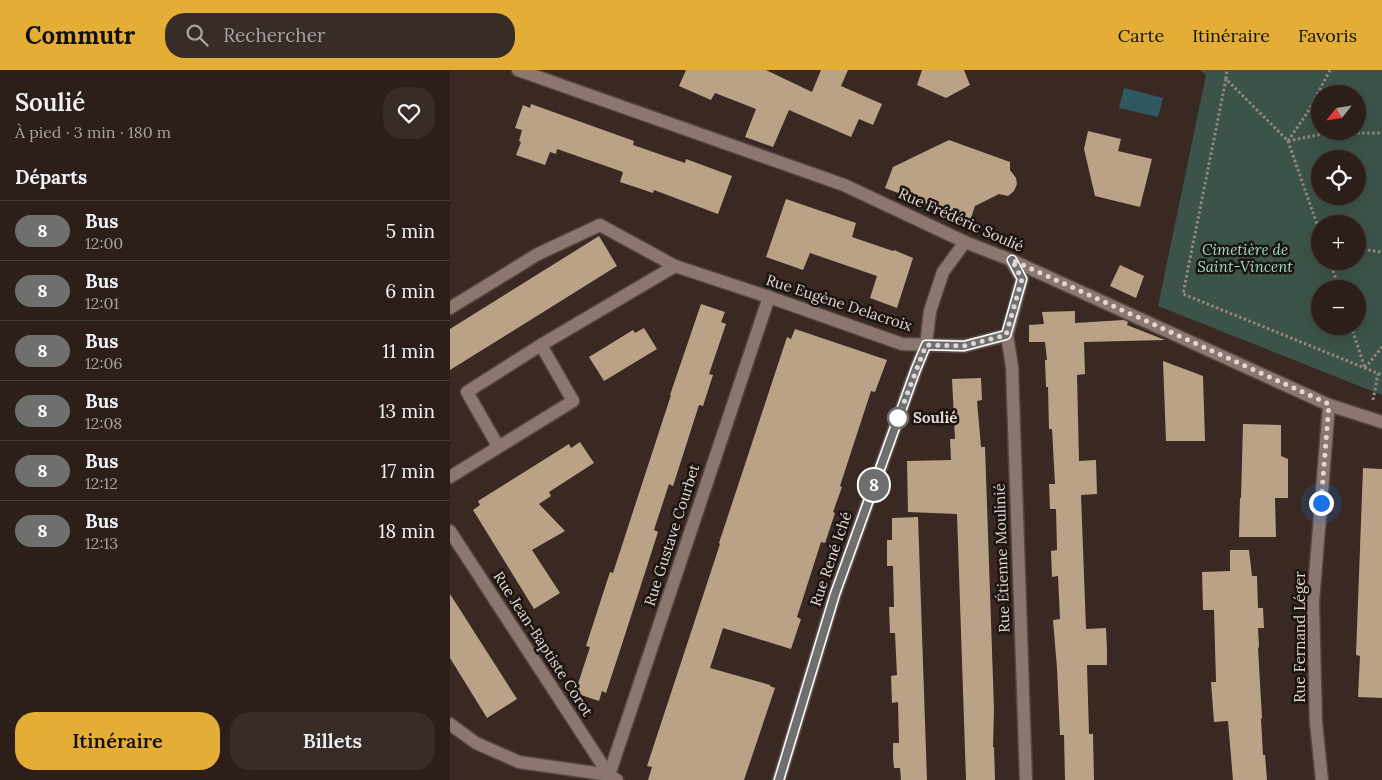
<!DOCTYPE html>
<html lang="fr">
<meta charset="utf-8">
<style>
:root{--surface:#2c1f1a;--page:#382c27;--text:#f1f3f6;--muted:#a6a2a2;--line:#483d39;--accent:#e4ad35}
body{margin:0;font-family:Lora,serif;background:var(--page);color:var(--text);height:100vh;display:flex;flex-direction:column;font-size:19px;white-space:nowrap}
*{box-sizing:border-box;margin:0}
p{font-size:16px;color:var(--muted)}
.icon{flex:none;width:28px;height:28px;fill:none;stroke:currentColor;stroke-width:2;stroke-linecap:round;stroke-linejoin:round}
.map{position:relative;flex:1;overflow:hidden}
.sheet{display:flex;flex-direction:column;background:var(--surface);width:450px}
.sheet>*{flex:none}
.badge{padding:0 10px;border-radius:16px;font-size:18px;line-height:32px}
.needle{width:32px;rotate:240deg}
.buttons{position:absolute;left:861px;top:15px;display:grid;gap:10px}
.buttons a{display:grid;place-items:center;width:55px;height:55px;border-radius:50%;background:var(--surface);box-shadow:0 5px 20px #0002,0 0 0 1px var(--line);font-size:25px}
.you{position:absolute;width:25px;height:25px;margin:-12px;border:4px solid #fff;border-radius:50%;background:#1a73e8;box-shadow:0 0 0 8px #1a73e833}
.map>.badge{position:absolute;translate:-50% -50%;box-shadow:0 0 0 2px #fff}
h2{padding:0 15px;font-size:19px;line-height:45px}
.round{display:grid;place-items:center;flex:none;width:52px;height:52px;border-radius:20px;background:var(--page)}
.headline{display:flex;align-items:center;justify-content:space-between;height:85px;padding:0 15px}
h1{font-size:24px;font-weight:600;line-height:38px}
.button{display:flex;gap:10px;margin-top:auto;padding:10px 15px}
.button a{flex:1;height:58px;border-radius:20px;background:var(--accent);color:#111;font-size:20px;font-weight:600;line-height:58px;text-align:center}
.button a+a{background:var(--page);color:var(--text)}
ul{padding:0;list-style:none}
li{display:flex;align-items:center;gap:15px;height:60px;padding:0 15px;border-top:1px solid var(--line)}
li div{flex:1}
li b{display:block;font-size:19px}
li em{font-style:normal}
li .badge{min-width:55px;font-weight:700;text-align:center}
header{display:flex;align-items:center;gap:30px;box-sizing:border-box;height:70px;padding:0 25px;background:var(--accent);color:#111}
header strong{font-size:24px}
nav{display:flex;gap:28px;margin-inline-start:auto;font-size:18px}
.search{width:350px;height:45px;background:var(--page);display:flex;align-items:center;gap:12px;box-sizing:border-box;padding:0 18px;border-radius:20px;color:var(--muted);font-size:19px}
main{display:flex;flex:1;min-height:0}
.map>svg:first-child{display:block}
.green{fill:#3b5348;fill-rule:evenodd}
.water{fill:#305860}
.building{fill:#baa287}
.lines{fill:none;stroke-linecap:round;stroke-linejoin:round}
.lane-casing{stroke:#53453f;stroke-width:15}
.street-casing{stroke:#53453f;stroke-width:15}
.path{stroke:#948681;stroke-width:3;stroke-dasharray:2.5 2.5;stroke-linecap:butt}
.lane{stroke:#8b7770;stroke-width:12}
.street{stroke:#8b7770;stroke-width:12}
.line-casing{stroke:#fff;stroke-width:11}
.line{stroke:#6f6f6e;stroke-width:8}
.walk{stroke:#e1d6d2;stroke-width:5;stroke-dasharray:0 9}
.stop-dot{fill:#fff;stroke:#6f6f6e;stroke-width:2.5}
.labels{text-anchor:middle;stroke-width:5;stroke-linejoin:round;paint-order:stroke}
.street-label{font-size:15px;fill:#e1d6d2;stroke:#1c1411}
.park-label{font-size:15px;font-style:italic;fill:#9dddbf;stroke:#1c1411}
.stop-label{font-size:15px;font-weight:bold;fill:#e1d6d2;stroke:#1c1411;text-anchor:start}
</style>
<header>
<strong>Commutr</strong>
<div class="search"><svg class="icon" aria-label="search" viewBox="0 0 24 24"><circle cx="10" cy="10" r="6"/><path d="M15 15l6 6"/></svg>Rechercher</div>
<nav><a>Carte</a><a>Itinéraire</a><a>Favoris</a></nav>
</header>
<main>
<section class="sheet">
<div class="headline"><div><h1>Soulié</h1><p>À pied · 3 min · 180 m</p></div><a class="round"><svg class="icon" aria-label="heart" viewBox="0 0 24 24"><path d="M12 20l-8-8c-3-5 5-10 8-4 3-6 11-1 8 4z"/></svg></a></div>
<h2>Départs</h2>
<ul>
<li><span class="badge" style="background:#6f6f6e;color:#fff">8</span><div><b>Bus</b><p>12:00</p></div><em>5 min</em></li>
<li><span class="badge" style="background:#6f6f6e;color:#fff">8</span><div><b>Bus</b><p>12:01</p></div><em>6 min</em></li>
<li><span class="badge" style="background:#6f6f6e;color:#fff">8</span><div><b>Bus</b><p>12:06</p></div><em>11 min</em></li>
<li><span class="badge" style="background:#6f6f6e;color:#fff">8</span><div><b>Bus</b><p>12:08</p></div><em>13 min</em></li>
<li><span class="badge" style="background:#6f6f6e;color:#fff">8</span><div><b>Bus</b><p>12:12</p></div><em>17 min</em></li>
<li><span class="badge" style="background:#6f6f6e;color:#fff">8</span><div><b>Bus</b><p>12:13</p></div><em>18 min</em></li>
</ul>
<div class="button"><a>Itinéraire</a><a>Billets</a></div>
</section>
<div class="map">
<svg width="932" height="710" viewBox="0 0 932 710">
<rect width="100%" height="100%" fill="#3a2923"/>
<!-- green -->
<path class="green" d="M750 0H932V325L708 236 756 5ZM870 24H908V61H870ZM870 89H908V126H870ZM870 154H908V191H870ZM870 219H908V256H870Z"/>
<!-- water -->
<path class="water" d="M674 18 713 28 708 47 669 38Z"/>
<!-- building -->
<g class="building">
<path d="M236 0H316L362 22 371 0H398L391 16 432 34 423 55 409 49 401 67 339 40 323 77 295 67 306 39 265 23 261 30 229 16Z"/>
<path d="M472 0H514L520 15 496 28 467 15Z"/>
<path d="M81 34 184 71 183 75 235 93 236 89 282 106 268 144 204 120 203 123 170 112 173 102 107 79 106 84 100 82 95 95 66 85 71 72 69 71 72 60 65 58 73 35 80 38Z"/>
<path d="M638 61 671 69 668 81 702 89 690 137 645 126 634 79Z"/>
<path d="M499 70 560 92V100L566 108 567 114 564 121 558 126 549 124 525 136 520 151 489 136 488 138 435 118 443 97Z"/>
<path d="M336 129 406 153 402 167 443 181 444 180 463 188 447 238 420 228 427 206 360 183 353 200 316 187Z"/>
<path d="M149 166 167 196 0 300V259Z"/>
<path d="M670 195 694 206 686 228 660 216Z"/>
<path d="M251 234 275 242 271 252 276 254 259 304 263 305 253 336 249 335 223 416 219 414 204 460 208 462 173 571 156 623 152 621 149 631 125 623 140 577 136 576 160 502 163 503 221 325H220Z"/>
<path d="M625 241V253L674 250 678 252 677 255 715 270 634 272 635 304 627 305 629 391 646 390 647 424 631 425 636 559 656 558 657 580V595H637L639 664H643L644 710H615L614 665H610L607 598 603 550 610 549 608 506 602 507 601 481 607 480 606 439H600L599 414H605L602 359H599L598 317H596L595 290H597L595 272H579V255L594 254 592 242Z"/>
<path d="M194 258 207 279 154 311 139 287 183 260 185 263Z"/>
<path d="M345 259 437 290 425 322 421 321 390 416 392 417 383 442 385 443 375 473 371 472 347 547 351 549 341 579 273 558 260 598 320 615V616L325 618 294 710H198L202 697 197 696 270 474 269 473 337 267 341 269Z"/>
<path d="M713 291 753 306 755 371H716Z"/>
<path d="M531 308 532 330 527 331 531 377H535L544 639 543 677H544L545 710H516L507 444 458 442 457 391 501 390 500 369H505L502 309Z"/>
<path d="M793 354 831 355V386L838 389V428H825L826 467H789L790 428H791Z"/>
<path d="M130 372 144 393 99 422 101 426 89 434 115 461 82 480 110 523 84 539 23 440 30 435 28 431 119 374 121 378Z"/>
<path d="M913 398 932 399V628L908 627 910 586 906 585Z"/>
<path d="M468 447 477 710H451L450 698H444L443 687V673H449L448 632 442 633 441 606 447 605 446 585 445 563H440L439 537H444L443 496H437V470H442V448Z"/>
<path d="M780 480H799L802 506H807L808 538H813L814 558H808L809 577 808 578 812 648 811 649 813 685H815L817 710H783L778 651 764 652 761 612H766L764 540H753L752 502 780 501Z"/>
<path d="M0 524 67 629 37 648 0 588Z"/>
</g>
<g class="lines">
<!-- lane casing -->
<g class="lane-casing">
<path id="lane" d="M0 238 88 184 150 155 225 196"/>
</g>
<!-- street casing -->
<g class="street-casing">
<g id="street">
<path d="M68 0 394 115 515 172 561 190 879 335 932 352"/>
<path d="M557 265 562 297 576 710"/>
<path d="M48 376 17 322 91 275 225 196 319 227 452 274 514 276 557 265 572 209 561 190"/>
<path d="M0 407 123 331 91 275"/>
<path d="M0 461 159 705"/>
<path d="M0 654 26 673 69 692 159 705"/>
<path d="M167 710 159 705 319 227"/>
<path d="M329 710 385 524 466 299 476 275 480 241 493 202 515 172"/>
<path d="M872 710 866 653 863 532 879 335"/>
</g>
</g>
<!-- path -->
<g class="path">
<path d="M776 9 777 0"/>
<path d="M838 71 877 63H932"/>
<path d="M838 71 859 40 880 0"/>
<path d="M870 163 838 71 776 9 733 224 932 305"/>
<path d="M908 179 932 182"/>
<path d="M880 191 889 219"/>
<path d="M901 256 915 298"/>
<path d="M915 298 932 277"/>
<path d="M923 330 928 304"/>
</g>
<!-- lane -->
<use href="#lane" class="lane"/>
<!-- street -->
<use href="#street" class="street"/>
</g>
<g class="lines">
<!-- line casing -->
<g class="line-casing">
<path id="line" d="M329 710 385 524 466 299 476 275 514 276 556 265 572 209 562 190"/>
</g>
<!-- line -->
<use href="#line" class="line"/>
<!-- walk -->
<path class="walk" d="M448 348 476 275 514 276 556 265 572 209 562 190 879 334 871 433"/>
</g>
<!-- markers -->
<circle class="stop-dot" cx="448" cy="348" r="10"/>
<g class="labels">
<!-- street labels -->
<g class="street-label">
<text transform="translate(511 150) rotate(24)" y="5">Rue Frédéric Soulié</text>
<text transform="translate(389 233) rotate(18)" y="5">Rue Eugène Delacroix</text>
<text transform="translate(222 465) rotate(-72)" y="5">Rue Gustave Courbet</text>
<text transform="translate(552 488) rotate(-92)" y="5">Rue Étienne Moulinié</text>
<text transform="translate(381 489) rotate(-71)" y="5">Rue René Iché</text>
<text transform="translate(850 567) rotate(-90)" y="5">Rue Fernand Léger</text>
<text transform="translate(93 574) rotate(57)" y="5">Rue Jean-Baptiste Corot</text>
</g>
<!-- park labels -->
<g class="park-label">
<text x="795" y="185">Cimetière de<tspan x="795" dy="17">Saint-Vincent</tspan></text>
</g>
<!-- stop labels -->
<g class="stop-label">
<text x="463" y="353">Soulié</text>
</g>
</g>
</svg>
<div class="buttons">
<a><svg class="needle" viewBox="-14 -14 28 28"><path d="M0-13l5 13h-10z" fill="#e53935"/><path d="M0 13l5-13h-10z" fill="#a6a2a2"/></svg></a>
<a><svg class="icon" aria-label="locate" viewBox="0 0 24 24"><circle cx="12" cy="12" r="6"/><path d="M12 2v4M12 18v4M2 12h4M18 12h4"/></svg></a>
<a>+</a>
<a>−</a>
</div>
<div class="you" style="left:871px;top:433px"></div>
<b class="badge" style="left:424px;top:415px;background:#6f6f6e;color:#fff">8</b>
</div>
</main>
